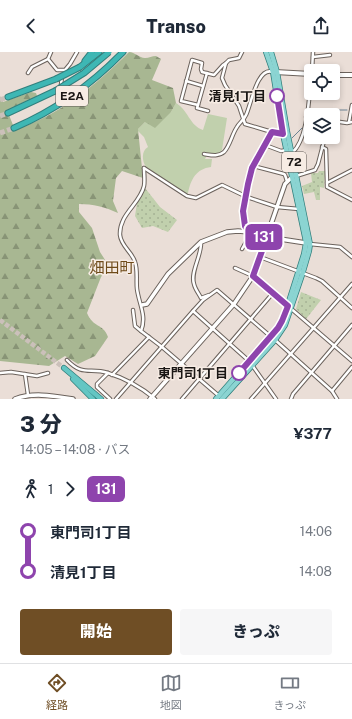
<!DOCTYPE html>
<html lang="ja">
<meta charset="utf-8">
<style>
:root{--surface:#fff;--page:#f6f6f7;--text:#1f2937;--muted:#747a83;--line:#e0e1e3;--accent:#6f4e25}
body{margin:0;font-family:"Public Sans","Noto Sans JP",sans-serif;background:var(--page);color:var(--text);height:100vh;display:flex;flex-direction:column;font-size:15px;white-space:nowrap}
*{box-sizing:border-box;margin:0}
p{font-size:13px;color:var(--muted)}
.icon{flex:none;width:22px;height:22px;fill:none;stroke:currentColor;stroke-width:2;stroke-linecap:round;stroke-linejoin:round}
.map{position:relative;height:347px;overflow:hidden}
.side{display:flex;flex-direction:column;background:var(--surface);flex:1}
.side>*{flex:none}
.badge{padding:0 8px;border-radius:6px;font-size:14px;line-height:26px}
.buttons{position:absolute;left:304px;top:12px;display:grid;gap:8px}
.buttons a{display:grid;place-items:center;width:36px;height:36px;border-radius:4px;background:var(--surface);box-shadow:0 2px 6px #0003;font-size:20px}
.map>.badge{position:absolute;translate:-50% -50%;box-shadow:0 0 0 2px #fff}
.legs{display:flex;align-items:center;gap:6px;height:44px;padding:0 20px;font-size:13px}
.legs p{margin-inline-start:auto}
.summary{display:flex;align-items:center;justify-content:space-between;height:68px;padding:0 20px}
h1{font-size:22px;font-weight:800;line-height:30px}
.action{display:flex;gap:8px;margin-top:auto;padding:8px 20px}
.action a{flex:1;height:46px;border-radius:4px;background:var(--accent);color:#fff;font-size:16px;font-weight:800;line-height:46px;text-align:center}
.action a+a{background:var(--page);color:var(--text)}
ul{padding:0 20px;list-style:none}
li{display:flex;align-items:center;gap:14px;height:40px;font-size:15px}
li i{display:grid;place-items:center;width:6px;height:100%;margin:0 5px;background:currentColor}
li i::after{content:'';width:10px;height:10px;margin:-5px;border:3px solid;border-radius:50%;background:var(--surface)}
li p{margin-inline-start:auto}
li:first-child i{background:linear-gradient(#0000 50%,currentColor 0)}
li:last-child i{background:linear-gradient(currentColor 50%,#0000 0)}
header{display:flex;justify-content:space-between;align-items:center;height:52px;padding:0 20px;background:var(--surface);font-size:18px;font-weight:800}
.tabs{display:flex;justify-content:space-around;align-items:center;height:56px;border-top:1px solid var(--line);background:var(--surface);font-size:11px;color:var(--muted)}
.tabs a{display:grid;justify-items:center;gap:2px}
.tabs .selected{color:var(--accent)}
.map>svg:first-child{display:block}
.grass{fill:#c1d0ad}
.forest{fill:url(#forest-firs)}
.park{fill:url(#park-dots)}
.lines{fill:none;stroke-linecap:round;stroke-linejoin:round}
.stream{stroke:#6a8293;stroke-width:1}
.minor-tunnel{stroke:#cbc0ba;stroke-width:2.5;stroke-dasharray:2.5 1;stroke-linecap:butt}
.trunk-tunnel{stroke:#cbc0ba;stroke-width:4.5;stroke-dasharray:4.5 2;stroke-linecap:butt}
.motorway-tunnel{stroke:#cbc0ba;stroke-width:5;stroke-dasharray:5 2.5;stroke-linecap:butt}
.minor-casing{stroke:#6b625c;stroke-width:4.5}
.tertiary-casing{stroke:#6b625c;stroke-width:5.5}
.secondary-casing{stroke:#6b625c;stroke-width:6}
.primary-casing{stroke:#317f7c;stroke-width:6}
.trunk-casing{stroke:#317f7c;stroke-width:6}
.motorway-casing{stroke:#317f7c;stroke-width:7}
.minor{stroke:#fff;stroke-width:2.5}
.tertiary{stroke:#fff;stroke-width:3.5}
.secondary{stroke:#fff;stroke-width:4}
.primary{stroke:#8bd4d2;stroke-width:4.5}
.trunk{stroke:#64c6c3;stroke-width:4.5}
.motorway{stroke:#3eb7b4;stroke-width:5}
.motorway-bridge-casing{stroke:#317f7c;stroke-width:7;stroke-linecap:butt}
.motorway-bridge{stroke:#3eb7b4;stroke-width:5}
.line-1-casing{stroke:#fff;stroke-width:9}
.line-1{stroke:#8e44ad;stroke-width:6}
.stop-1-dot{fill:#fff;stroke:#8e44ad;stroke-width:2}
.labels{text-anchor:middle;stroke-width:3;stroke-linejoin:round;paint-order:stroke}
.shield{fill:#f7ece4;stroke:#5c5652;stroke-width:1}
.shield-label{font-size:12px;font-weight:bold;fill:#1a1614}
.stop-label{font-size:13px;font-weight:bold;fill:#1a1614;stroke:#f7ece4;text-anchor:end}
.quarter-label{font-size:15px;fill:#6f4b1a;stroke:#f7ece4}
</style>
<header><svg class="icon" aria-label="back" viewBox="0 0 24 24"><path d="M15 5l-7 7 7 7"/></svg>Transo<svg class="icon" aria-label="share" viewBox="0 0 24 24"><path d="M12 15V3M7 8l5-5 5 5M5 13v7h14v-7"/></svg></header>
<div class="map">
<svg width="352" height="347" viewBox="0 0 352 347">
<defs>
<pattern id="forest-firs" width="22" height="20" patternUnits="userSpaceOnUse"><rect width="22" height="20" fill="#a8b792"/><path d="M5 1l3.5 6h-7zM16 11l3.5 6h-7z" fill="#889476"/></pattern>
<pattern id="park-dots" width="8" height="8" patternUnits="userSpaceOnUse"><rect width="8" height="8" fill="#c1d0ad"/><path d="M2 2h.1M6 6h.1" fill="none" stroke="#a5b294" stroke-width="1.8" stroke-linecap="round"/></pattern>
</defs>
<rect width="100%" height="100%" fill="#eaded7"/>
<!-- grass -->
<path class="grass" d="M176 51C188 58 190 74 203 78L208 62 227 66 222 98 219 101H208L205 107H212L211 115C196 117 191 127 188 141L186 142C179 138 151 121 146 115 142 109 141 99 148 95L144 85 138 79V77L145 70 171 60Z"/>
<!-- forest -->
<path class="forest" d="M129 0C135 0 139 6 145 6 149 6 152 4 156 4L161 7 152 28 173 36 176 51 171 60 155 76 145 70 138 77 143 126 122 119 116 126 113 149 118 161C105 155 93 152 79 152V160L92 176 100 200 109 214 101 225 87 261C93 276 103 271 108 285L95 304 78 312 65 304 49 314 0 309V44L3 50 31 40 36 41 37 44 7 58 15 78C59 63 96 33 129 0Z"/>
<!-- park -->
<g class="park">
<path d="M319 119H325L324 136 320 135V148H316L314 140 304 142 302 134 312 130 311 121H318Z"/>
<path d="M145 136 160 155 177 168 168 180 153 174 142 176 135 164 137 151Z"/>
<path d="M301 240 321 248 306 267 296 257Z"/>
</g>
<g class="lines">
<!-- stream -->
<g class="stream">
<path d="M336 58H347"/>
<path d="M306 77 311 78"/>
<path d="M292 86 302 76"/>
</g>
<!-- minor-tunnel -->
<path class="minor-tunnel" d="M64 38 71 49"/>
<!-- trunk-tunnel -->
<path class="trunk-tunnel" d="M0 268 64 316"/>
<!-- motorway-tunnel -->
<g class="motorway-tunnel">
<path d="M0 48 8 45"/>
<path d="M0 64 8 61"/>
<path d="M0 81 14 76"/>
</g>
<!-- minor casing -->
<g class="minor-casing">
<g id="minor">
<path d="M313 5 330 3"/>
<path d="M48 7 51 0"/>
<path d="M226 11 229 8 239 6 242 0"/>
<path d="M312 19 313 0"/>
<path d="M28 21 32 15 48 7 57 18H65L70 12 77 0"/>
<path d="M62 24 61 33 64 38"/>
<path d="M186 29 203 34"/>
<path d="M198 53 207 21"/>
<path d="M208 59 197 56 198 53 181 49 192 8 202 11 201 17 202 20 214 23 223 13 226 11 222 26 225 33 239 54 245 72 272 80"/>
<path d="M331 63V62"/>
<path d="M306 65 311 66"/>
<path d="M333 69 347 71 352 70"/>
<path d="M349 70 352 53"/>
<path d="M265 93 281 99 287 98"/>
<path d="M322 95 326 97 327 131"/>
<path d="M292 101C308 87 309 46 311 26"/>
<path d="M204 102C211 103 218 105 224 100 230 94 232 82 237 75 239 71 244 68 246 63 251 53 257 14 273 20"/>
<path d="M253 114 284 122 285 123 287 129"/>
<path d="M144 116C144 122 145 129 144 134 140 152 119 162 120 183 121 194 132 200 135 210 138 218 136 229 137 237 139 252 147 264 141 279L162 295 219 344"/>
<path d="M144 116 187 144 196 146 222 133 247 145 277 155 299 157"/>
<path d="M352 118 327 131V135L352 148"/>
<path d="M296 124 315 118 318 112 325 85"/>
<path d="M249 180 245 174 243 159 248 131 252 116 272 80 283 82"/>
<path d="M201 190C202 203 190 220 194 232 195 237 199 242 201 246L209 243"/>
<path d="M310 192 340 195 352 205"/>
<path d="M242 197 251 181"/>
<path d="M260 205 316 226 322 229 352 256"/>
<path d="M235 216 253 224 352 309"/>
<path d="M133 258 135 274 141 279"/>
<path d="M193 259 249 309"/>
<path d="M274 287 332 339 337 347"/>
<path d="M67 308C83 325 90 315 108 321 124 326 142 336 155 347"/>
<path d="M252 313 276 347"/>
<path d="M0 321 11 320 37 324 48 321"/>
<path d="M108 321 97 332V335L110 347"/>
<path d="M25 322 28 343"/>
<path d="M112 323 149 285"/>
<path d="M332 339 352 315"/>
<path d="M116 347 193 259 203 248 217 238 270 284"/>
<path d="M182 347 273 241"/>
<path d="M251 347 352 232"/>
<path d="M291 347 293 342 352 273"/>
</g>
</g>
<!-- tertiary casing -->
<g class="tertiary-casing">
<g id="tertiary">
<path d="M142 253 147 252 168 222 201 190 227 180 238 179 249 180 267 185 306 191"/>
<path d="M15 347C33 340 54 344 73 347"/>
<path d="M150 347 234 252 253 224 285 132 292 125"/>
</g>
</g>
<!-- secondary casing -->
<g class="secondary-casing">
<g id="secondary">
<path d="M275 20 311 22"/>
<path d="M333 23H352"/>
</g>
</g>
<!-- primary casing -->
<g class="primary-casing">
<g id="primary">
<path d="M216 347 278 276 285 262 304 202 306 191 305 185 283 82 273 20 266 0"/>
<path d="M222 347 275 288 285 273 302 223 309 199 310 192 287 79 277 20 271 0"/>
</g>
</g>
<!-- trunk casing -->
<g class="trunk-casing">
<g id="trunk">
<path d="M64 316 101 347"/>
<path d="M73 327 93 347"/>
</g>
</g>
<!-- motorway casing -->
<g class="motorway-casing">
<g id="motorway">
<path d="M85 9 92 0"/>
<path d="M80 15 99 0"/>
<path d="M8 45 56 27"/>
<path d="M8 61 55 39"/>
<path d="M14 76C56 58 91 33 123 0"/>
</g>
</g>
<!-- minor -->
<use href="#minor" class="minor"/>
<!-- tertiary -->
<use href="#tertiary" class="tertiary"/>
<!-- secondary -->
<use href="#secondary" class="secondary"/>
<!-- primary -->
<use href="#primary" class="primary"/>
<!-- trunk -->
<use href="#trunk" class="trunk"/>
<!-- motorway -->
<use href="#motorway" class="motorway"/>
<!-- motorway-bridge casing -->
<g class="motorway-bridge-casing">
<g id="motorway-bridge">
<path d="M56 27 80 15"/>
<path d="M55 39 84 21 109 0"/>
</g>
</g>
<!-- motorway-bridge -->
<use href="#motorway-bridge" class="motorway-bridge"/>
</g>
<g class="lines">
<!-- line-1 casing -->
<g class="line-1-casing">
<path id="line-1" d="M239 321 278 276 282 269 288 254 253 224 267 185 249 180 245 174 243 159 248 132 252 116 272 80 283 82 277 44"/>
</g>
<!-- line-1 -->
<use href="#line-1" class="line-1"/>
</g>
<!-- markers -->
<g class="stop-1-dot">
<circle cx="277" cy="44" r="7"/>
<circle cx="239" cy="321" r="7"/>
</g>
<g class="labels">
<!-- shield labels -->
<g class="shield">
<rect x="56" y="34" width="32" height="20" rx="3"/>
<rect x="282" y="100" width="24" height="20" rx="3"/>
</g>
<g class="shield-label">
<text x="72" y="48">E2A</text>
<text x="294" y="114">72</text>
</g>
<!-- stop labels -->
<g class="stop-label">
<text x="266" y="49">清見1丁目</text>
<text x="228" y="326">東門司1丁目</text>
</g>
<!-- quarter labels -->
<g class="quarter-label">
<text x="112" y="221">畑田町</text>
</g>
</g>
</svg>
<div class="buttons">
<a><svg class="icon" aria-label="locate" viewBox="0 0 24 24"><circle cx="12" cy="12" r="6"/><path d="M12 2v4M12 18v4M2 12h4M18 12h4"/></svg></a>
<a><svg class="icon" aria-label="layers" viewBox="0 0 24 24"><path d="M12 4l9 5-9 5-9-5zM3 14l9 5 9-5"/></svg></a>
</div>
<b class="badge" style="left:264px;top:185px;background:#8e44ad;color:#fff">131</b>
</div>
<section class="side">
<div class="summary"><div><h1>3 分</h1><p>14:05 – 14:08 · バス</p></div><b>¥377</b></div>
<div class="legs"><svg class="icon" aria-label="walk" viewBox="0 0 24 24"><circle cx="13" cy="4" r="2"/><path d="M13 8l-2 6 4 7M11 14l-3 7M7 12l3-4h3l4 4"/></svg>1<svg class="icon" aria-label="forward" viewBox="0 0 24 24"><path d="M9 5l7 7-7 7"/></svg><b class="badge" style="background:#8e44ad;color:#fff">131</b></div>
<ul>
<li><i style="color:#8e44ad"></i><b>東門司1丁目</b><p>14:06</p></li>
<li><i style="color:#8e44ad"></i><b>清見1丁目</b><p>14:08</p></li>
</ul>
<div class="action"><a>開始</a><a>きっぷ</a></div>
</section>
<nav class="tabs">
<a class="selected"><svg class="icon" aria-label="directions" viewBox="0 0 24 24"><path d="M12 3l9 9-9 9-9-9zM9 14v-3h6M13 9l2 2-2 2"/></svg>経路</a>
<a><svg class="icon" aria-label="map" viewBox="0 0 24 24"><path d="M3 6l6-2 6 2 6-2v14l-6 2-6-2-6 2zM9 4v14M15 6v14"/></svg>地図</a>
<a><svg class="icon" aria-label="tickets" viewBox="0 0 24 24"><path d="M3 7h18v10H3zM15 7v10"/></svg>きっぷ</a>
</nav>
